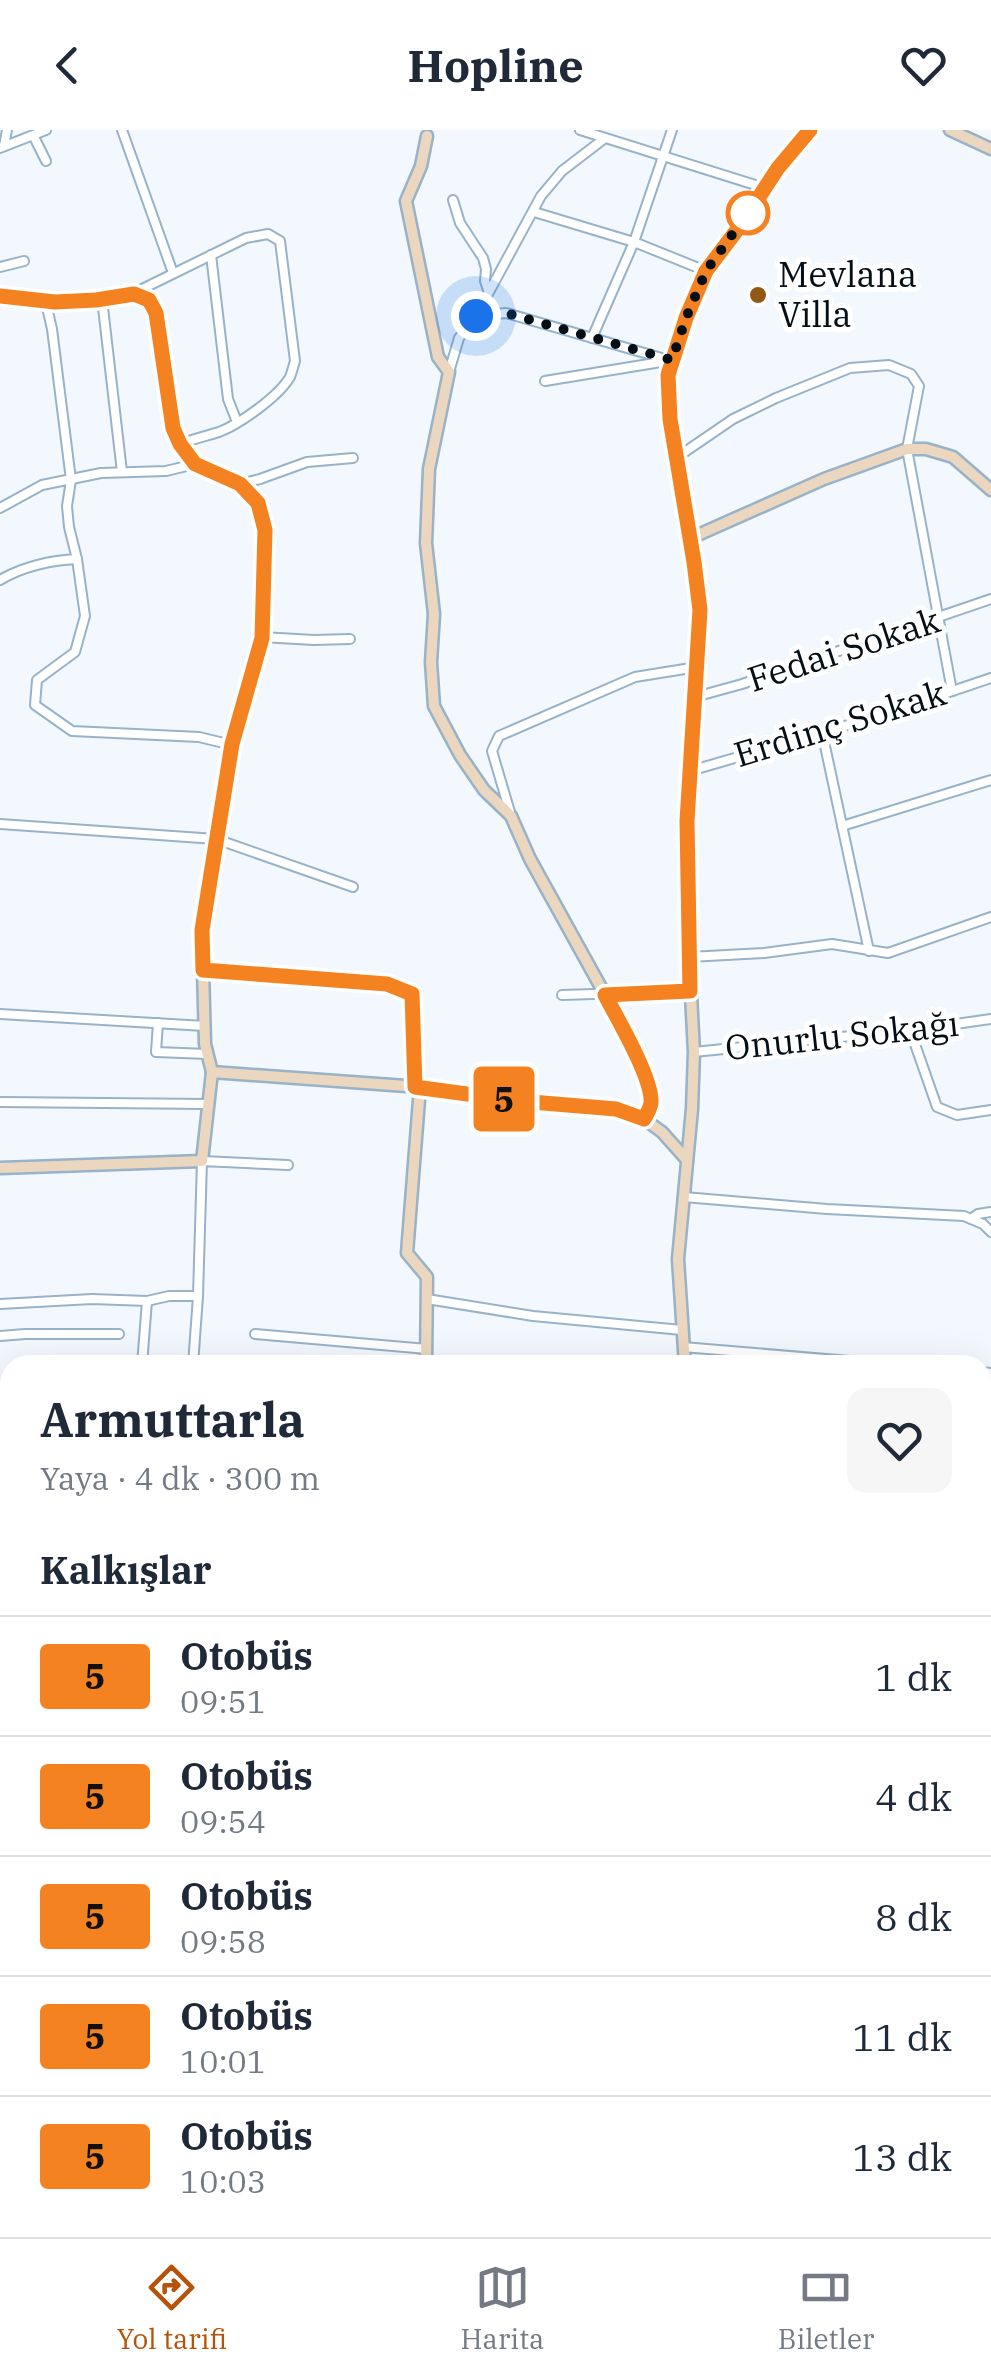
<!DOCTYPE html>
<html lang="tr">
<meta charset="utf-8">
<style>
:root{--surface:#fff;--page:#f6f6f7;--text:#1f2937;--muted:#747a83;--line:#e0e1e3;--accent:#b45309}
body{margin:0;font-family:"IBM Plex Serif",serif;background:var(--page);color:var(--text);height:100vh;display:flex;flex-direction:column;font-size:38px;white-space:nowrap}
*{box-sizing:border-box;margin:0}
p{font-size:32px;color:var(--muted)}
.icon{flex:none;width:55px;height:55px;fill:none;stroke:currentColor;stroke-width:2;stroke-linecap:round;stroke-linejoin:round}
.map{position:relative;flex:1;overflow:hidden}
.panel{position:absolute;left:0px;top:1225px;width:992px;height:882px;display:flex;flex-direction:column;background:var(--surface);border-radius:30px 30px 0 0;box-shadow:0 10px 40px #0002}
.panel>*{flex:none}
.badge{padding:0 20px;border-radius:8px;font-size:35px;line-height:65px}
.you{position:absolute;width:50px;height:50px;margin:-25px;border:8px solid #fff;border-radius:50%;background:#1a73e8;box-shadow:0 0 0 15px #1a73e833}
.map>.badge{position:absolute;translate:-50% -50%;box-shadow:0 0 0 5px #fff}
h2{padding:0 40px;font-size:38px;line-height:90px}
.round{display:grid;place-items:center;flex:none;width:105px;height:105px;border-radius:20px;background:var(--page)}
.headline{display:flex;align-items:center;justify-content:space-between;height:170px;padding:0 40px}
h1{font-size:48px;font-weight:800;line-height:75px}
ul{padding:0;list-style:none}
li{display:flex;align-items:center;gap:30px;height:120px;padding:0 40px;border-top:2px solid var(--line)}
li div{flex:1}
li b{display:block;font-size:38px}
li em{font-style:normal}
li .badge{min-width:110px;font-weight:700;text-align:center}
header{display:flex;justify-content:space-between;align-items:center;height:130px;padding:0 40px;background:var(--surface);font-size:45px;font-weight:800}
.tab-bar{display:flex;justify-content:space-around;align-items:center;height:140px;border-top:2px solid var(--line);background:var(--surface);font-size:28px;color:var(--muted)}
.tab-bar a{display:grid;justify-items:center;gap:5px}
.tab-bar .on{color:var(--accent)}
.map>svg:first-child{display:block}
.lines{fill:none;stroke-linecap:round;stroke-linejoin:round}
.street-casing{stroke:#98b2c9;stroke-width:12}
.secondary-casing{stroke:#98b2c9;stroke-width:15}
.street{stroke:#fff;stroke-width:8}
.secondary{stroke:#ebd7bf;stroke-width:10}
.line-casing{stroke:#fff;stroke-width:22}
.line{stroke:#f58220;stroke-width:15}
.walk{stroke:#050e15;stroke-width:10;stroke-dasharray:0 18}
.stop-dot{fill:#fff;stroke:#f58220;stroke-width:5}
.poi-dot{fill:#925914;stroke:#fff;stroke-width:4}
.labels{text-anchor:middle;stroke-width:10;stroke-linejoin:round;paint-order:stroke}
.poi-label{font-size:35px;fill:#050e15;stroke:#fff;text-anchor:start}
.street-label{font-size:35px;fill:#050e15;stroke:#fff}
</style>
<header><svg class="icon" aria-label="back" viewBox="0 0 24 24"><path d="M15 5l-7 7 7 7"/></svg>Hopline<svg class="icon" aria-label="heart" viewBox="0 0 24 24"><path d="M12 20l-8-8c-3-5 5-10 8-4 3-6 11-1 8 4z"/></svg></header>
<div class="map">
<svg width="991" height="2107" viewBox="0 0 991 2107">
<rect width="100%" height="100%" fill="#f2f8fd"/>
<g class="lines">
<!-- street casing -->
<g class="street-casing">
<g id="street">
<path d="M122 0 173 143"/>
<path d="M580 0 765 58"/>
<path d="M34 7 46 31"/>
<path d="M4 16 7 0"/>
<path d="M0 18 46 0"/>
<path d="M453 70 460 93 483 128 486 139 485 151 488 160"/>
<path d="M534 82 634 112 706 141"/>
<path d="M211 125 228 269 237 292"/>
<path d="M0 137 24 131"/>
<path d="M134 163 246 108 268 104 280 111 295 231C293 237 292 242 290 247 279 266 240 294 219 302 206 306 193 309 180 314"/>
<path d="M102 169 122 342"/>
<path d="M476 186 506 183 672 231"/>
<path d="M592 208 634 112 672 0"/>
<path d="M449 242 459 208 476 186 541 66 562 41 605 8"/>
<path d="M545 251 667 231"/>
<path d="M676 328 733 289 776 268 850 238 889 235 911 244 919 256 907 319 952 561"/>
<path d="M240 354 260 349 307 332 353 328"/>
<path d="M0 378 42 355 101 343 166 341 195 334"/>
<path d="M77 429 85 486 75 522 37 550 35 575 72 601 199 607 232 615"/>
<path d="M0 450C22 437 51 430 77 429L69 397 67 376 71 350 52 199 45 169"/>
<path d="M261 507 314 510 350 509"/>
<path d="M695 567 742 554 991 469"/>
<path d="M822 602 869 821"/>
<path d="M690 641 872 588 991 548"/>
<path d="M510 682 492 621 499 606 635 547 697 537"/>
<path d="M0 694 216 709 353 757"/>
<path d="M842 696 991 650"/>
<path d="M689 827 764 823 832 814 888 823 991 787"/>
<path d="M203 839 387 854 412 865 415 957"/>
<path d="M562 865 690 861"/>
<path d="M0 884 205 896"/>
<path d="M158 893 156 922 208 924"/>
<path d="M910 900 937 977 957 985 991 980"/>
<path d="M694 922 920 899 991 889"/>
<path d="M0 972 208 974"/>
<path d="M684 1067 827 1079 964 1086 983 1094 991 1102"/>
<path d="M971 1089 978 1084 991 1082"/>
<path d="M427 1169 533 1186 682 1200"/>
<path d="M0 1174 92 1169 147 1171 169 1166H198"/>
<path d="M255 1204 427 1219"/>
<path d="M0 1206 25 1204H119"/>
<path d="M683 1217 897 1235"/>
<path d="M142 1235 147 1171"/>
<path d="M193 1235 198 1166 202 1031 288 1035"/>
<path d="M982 1242 991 1243"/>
<path d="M0 1301 10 1300"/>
<path d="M0 1374H10"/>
<path d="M982 1378H991"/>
<path d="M0 1439 10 1440"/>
<path d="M982 1523 991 1524"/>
<path d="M982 1640 991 1643"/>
<path d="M0 1672 10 1681"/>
<path d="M982 1866 991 1845"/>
<path d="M982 1931 991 1934"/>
<path d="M0 1933 10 1942"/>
<path d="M390 2098 403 2107"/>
<path d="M589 2098 621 2107"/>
<path d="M853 2098 883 2107"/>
<path d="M658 2107 660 2098"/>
<path d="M885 2107 889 2098"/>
</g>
</g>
<!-- secondary casing -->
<g class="secondary-casing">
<g id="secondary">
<path d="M950 0 991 19"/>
<path d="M427 6 421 36 406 71 438 227 449 242 429 339 426 413 434 484 431 532 434 576 460 625 484 660 511 686 530 729 624 899 647 952 651 973 644 989"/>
<path d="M0 166 55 172 96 170 134 163 149 170 156 183 173 298 180 314 195 334 240 354 258 373 265 400 261 507 232 615 202 801 205 914 212 942"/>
<path d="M691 408 824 349 907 319H926L953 327 991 360"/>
<path d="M420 957 407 1123 427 1147 426 1235"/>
<path d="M0 1038 202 1031 212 942 420 957 519 971 616 979 644 989 662 1002 687 1030"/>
<path d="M685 1235 678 1129 692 979 694 922 689 827 687 691 700 480 695 433 670 289 668 245 686 188 706 141 740 96 778 39 810 0"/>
<path d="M0 1521H10"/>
<path d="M982 1816 991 1819"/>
<path d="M0 2059 10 2072"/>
<path d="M0 2082 9 2095 10 2107"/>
<path d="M11 2107C17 2099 29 2099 34 2107"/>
<path d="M374 2107 382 2098"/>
</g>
</g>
<!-- street -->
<use href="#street" class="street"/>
<!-- secondary -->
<use href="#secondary" class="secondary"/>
</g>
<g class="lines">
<!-- line casing -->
<g class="line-casing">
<path id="line" d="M0 166 55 172 96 170 134 164 149 170 156 183 173 298 180 314 195 334 240 354 258 373 265 400 262 508 232 614 202 800 203 840 387 854 412 864 415 957 519 971 616 979 644 989C647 984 650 979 651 973 653 949 617 888 605 865L690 861 687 691 700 480 694 432 670 289 668 245 686 188 706 141 740 96 778 38 810 0"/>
</g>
<!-- line -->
<use href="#line" class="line"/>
<!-- walk -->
<path class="walk" d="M476 186 506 183 672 230 686 188 706 141 752 77 748 83"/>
</g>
<!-- markers -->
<circle class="stop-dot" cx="748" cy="83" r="20"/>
<circle class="poi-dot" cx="758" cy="165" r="10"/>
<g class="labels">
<!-- poi labels -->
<g class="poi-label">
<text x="778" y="157">Mevlana<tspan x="778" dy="40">Villa</tspan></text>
</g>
<!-- street labels -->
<g class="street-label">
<text transform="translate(844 520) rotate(-18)" y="12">Fedai Sokak</text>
<text transform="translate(840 594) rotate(-17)" y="12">Erdinç Sokak</text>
<text transform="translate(842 906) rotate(-6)" y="12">Onurlu Sokağı</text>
</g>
</g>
</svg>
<div class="you" style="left:476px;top:186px"></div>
<b class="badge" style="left:504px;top:969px;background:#f58220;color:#111">5</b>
<section class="panel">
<div class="headline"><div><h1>Armuttarla</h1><p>Yaya · 4 dk · 300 m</p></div><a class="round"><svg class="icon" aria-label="heart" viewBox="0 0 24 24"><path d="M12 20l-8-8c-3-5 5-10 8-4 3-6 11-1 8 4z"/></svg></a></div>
<h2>Kalkışlar</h2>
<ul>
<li><span class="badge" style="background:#f58220;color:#111">5</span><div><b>Otobüs</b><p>09:51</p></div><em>1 dk</em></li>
<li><span class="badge" style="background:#f58220;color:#111">5</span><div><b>Otobüs</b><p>09:54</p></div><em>4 dk</em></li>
<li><span class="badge" style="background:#f58220;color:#111">5</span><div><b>Otobüs</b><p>09:58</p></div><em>8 dk</em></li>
<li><span class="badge" style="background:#f58220;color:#111">5</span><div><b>Otobüs</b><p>10:01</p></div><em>11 dk</em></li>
<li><span class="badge" style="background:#f58220;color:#111">5</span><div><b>Otobüs</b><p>10:03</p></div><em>13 dk</em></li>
</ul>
</section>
</div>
<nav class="tab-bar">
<a class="on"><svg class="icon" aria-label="directions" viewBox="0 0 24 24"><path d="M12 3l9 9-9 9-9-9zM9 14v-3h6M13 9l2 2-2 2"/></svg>Yol tarifi</a>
<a><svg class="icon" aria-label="map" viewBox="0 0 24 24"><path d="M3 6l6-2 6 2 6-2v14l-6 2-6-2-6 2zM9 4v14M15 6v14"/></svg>Harita</a>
<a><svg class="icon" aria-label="tickets" viewBox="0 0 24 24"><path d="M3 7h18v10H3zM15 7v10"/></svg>Biletler</a>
</nav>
